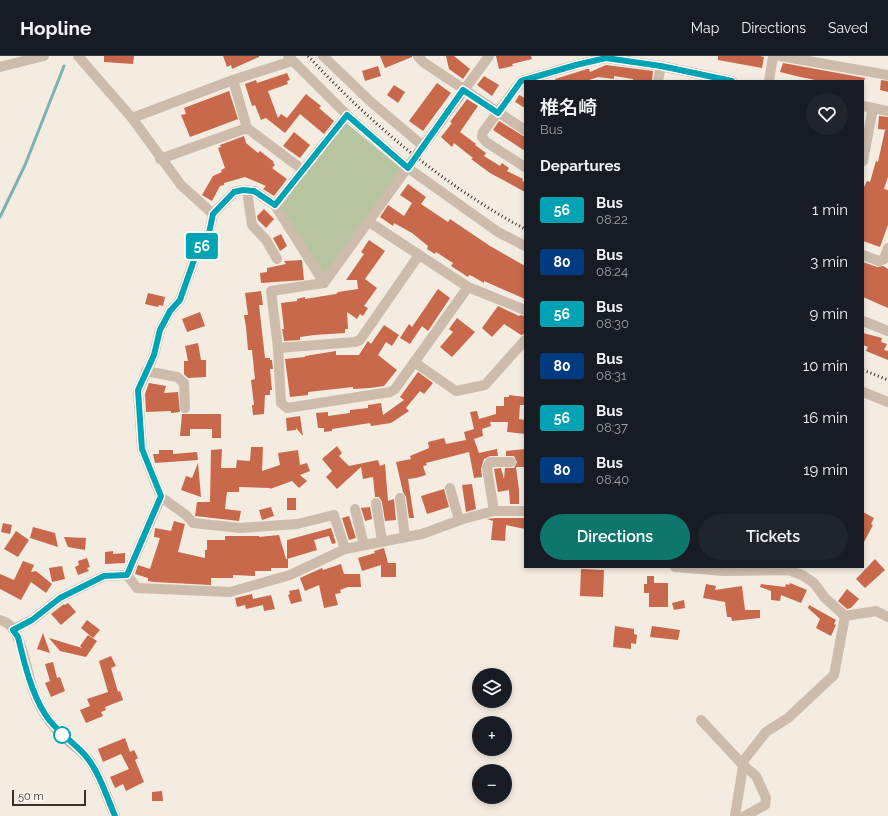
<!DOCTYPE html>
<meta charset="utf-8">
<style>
:root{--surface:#171b24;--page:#20242c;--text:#f1f3f6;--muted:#9ea1a6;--line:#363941;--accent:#0f766e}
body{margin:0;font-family:Raleway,"Noto Sans JP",sans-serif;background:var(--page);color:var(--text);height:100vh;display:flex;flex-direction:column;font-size:15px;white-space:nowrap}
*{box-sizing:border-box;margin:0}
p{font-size:13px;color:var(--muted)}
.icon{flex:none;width:22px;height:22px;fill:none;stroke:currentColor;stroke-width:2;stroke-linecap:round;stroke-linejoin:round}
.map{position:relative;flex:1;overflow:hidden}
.sheet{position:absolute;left:524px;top:24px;width:340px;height:488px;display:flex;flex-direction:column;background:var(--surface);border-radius:0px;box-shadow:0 2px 6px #0003}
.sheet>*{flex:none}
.badge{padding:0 8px;border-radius:3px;font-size:14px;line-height:26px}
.tools{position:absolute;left:472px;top:612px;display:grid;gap:8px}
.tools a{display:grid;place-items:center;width:40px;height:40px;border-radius:50%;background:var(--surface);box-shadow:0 2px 6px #0003;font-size:20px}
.scale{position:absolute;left:12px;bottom:10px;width:74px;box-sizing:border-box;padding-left:4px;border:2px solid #3b302b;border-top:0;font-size:11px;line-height:14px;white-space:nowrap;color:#3b302b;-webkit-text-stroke:3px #fbf5ee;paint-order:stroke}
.map>.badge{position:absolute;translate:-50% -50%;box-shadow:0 0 0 2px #fff}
h2{padding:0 16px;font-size:15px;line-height:36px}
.round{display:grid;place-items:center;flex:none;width:42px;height:42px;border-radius:21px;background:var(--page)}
.overview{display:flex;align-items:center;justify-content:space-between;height:68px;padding:0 16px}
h1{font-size:19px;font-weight:600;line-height:30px}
.button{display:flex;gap:8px;margin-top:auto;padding:8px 16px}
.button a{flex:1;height:46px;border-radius:24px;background:var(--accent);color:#fff;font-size:16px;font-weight:600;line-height:46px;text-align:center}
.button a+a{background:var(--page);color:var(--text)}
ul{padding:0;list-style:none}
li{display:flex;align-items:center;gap:12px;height:52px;padding:0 16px}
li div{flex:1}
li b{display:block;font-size:15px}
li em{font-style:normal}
li .badge{min-width:44px;font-weight:700;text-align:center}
header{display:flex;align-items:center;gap:24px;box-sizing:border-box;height:56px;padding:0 20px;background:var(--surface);border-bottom:1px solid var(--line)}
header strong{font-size:19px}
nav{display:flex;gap:22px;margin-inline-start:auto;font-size:14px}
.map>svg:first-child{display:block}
.green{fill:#b8c4a0}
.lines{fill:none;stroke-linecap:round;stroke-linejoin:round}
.stream{stroke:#7fb0b2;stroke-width:3}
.building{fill:#c8694b}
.minor{stroke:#cdbbac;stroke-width:10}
.tertiary{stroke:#cdbbac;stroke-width:10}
.rail{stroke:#3b302b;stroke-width:3;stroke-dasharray:1 3;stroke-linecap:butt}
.line-casing{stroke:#fff;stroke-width:9}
.line{stroke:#00a3b4;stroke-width:6}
.stop-dot{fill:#fff;stroke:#00a3b4;stroke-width:2}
</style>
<header>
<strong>Hopline</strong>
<nav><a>Map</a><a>Directions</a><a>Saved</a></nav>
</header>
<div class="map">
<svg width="888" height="760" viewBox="0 0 888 760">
<rect width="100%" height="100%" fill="#f4ebe1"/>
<!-- green -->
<path class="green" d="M345 66 403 114 324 222 281 150Z"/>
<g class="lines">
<!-- stream -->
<path class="stream" d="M0 161 25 109 64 10"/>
</g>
<!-- building -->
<g class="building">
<path d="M104 0H134L133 8 104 6Z"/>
<path d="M223 0H259V1L232 13 231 9 227 11Z"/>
<path d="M380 0H412V1L385 12Z"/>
<path d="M446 0H454L470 13 463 23 449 13Z"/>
<path d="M496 0H531L532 3 512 8 513 10 499 13Z"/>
<path d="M718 0H760L764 1 762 12 718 4Z"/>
<path d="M783 7 865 22 864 25H820L796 20 780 16Z"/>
<path d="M606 9 653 15 652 25H633V23L614 20V23L598 21 586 25H556L555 23 587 13H589L590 16Z"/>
<path d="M378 10 381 20 365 25 362 15Z"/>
<path d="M287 17 290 24 287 25 288 28 268 35 278 62 281 58 287 62 306 38 321 50 319 52 334 65 324 78 300 58 285 77 266 62 261 64 255 49 252 50 245 28 256 24 257 27Z"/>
<path d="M484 20 499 29 492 40 477 29Z"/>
<path d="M881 24 888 25V36L880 34Z"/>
<path d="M437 27 451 37 423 75 409 65Z"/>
<path d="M394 29 405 36 398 47 387 39Z"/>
<path d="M229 35 238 63 190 81 181 59 186 58 184 52Z"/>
<path d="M519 39 525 42V52L515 46Z"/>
<path d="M467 43 478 50 460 76 476 88 475 89 486 97 484 100 500 110 502 107 509 112 507 115 523 123 522 125 525 126V136L490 117 471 103 473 102 454 87 452 91 441 81 452 67 450 66Z"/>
<path d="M879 60 888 61V74L878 73Z"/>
<path d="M499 65 525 81V95L493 74Z"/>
<path d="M885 74H888V121L884 133 888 134V169L880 191 863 185V133L867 125 870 126 876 105 878 106Z"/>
<path d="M294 76 310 89 300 102 283 90Z"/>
<path d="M244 80 246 87 258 97 260 95 274 106 273 107 275 109 272 112 287 123 274 140 263 133 266 130 245 121 224 127V129L220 130 212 145 202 139 213 120 222 116 221 114 225 112 218 92 221 91 220 89Z"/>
<path d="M408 128 426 141 421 148 448 166 450 163 490 190 525 210V243L484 225V227L472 220 469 219 468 221 451 210 453 207 436 196 435 198 427 193 428 190 412 177 394 167 393 170 380 161 388 149 404 160 412 147 400 139Z"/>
<path d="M264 153 274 163 266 172 258 164 257 160Z"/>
<path d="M281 178 287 190 280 195 273 182Z"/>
<path d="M369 184 385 195 365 223 377 232 364 250 368 252 363 260 360 258 357 263 347 256 348 273H345V277L314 279 300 281V284L284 285 282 273H284L281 247 297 245V243L305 241V243L336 238 338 236 358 233 357 224H346L364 198 361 196Z"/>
<path d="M302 204 304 224 261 227 260 217 267 216V212L286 208 284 205Z"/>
<path d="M863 206 877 211 883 210 888 213V252L863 241Z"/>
<path d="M438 233 450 242 428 275 422 270 410 288 400 282 409 268 412 271Z"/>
<path d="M261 235 263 249H259L265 302H270V304H272L273 313H270L272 334H270V339H265L264 358 253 359 252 349H254L251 324 255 323 252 294H248L246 271 244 259H248L245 237Z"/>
<path d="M148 237 165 241 163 250 159 249 158 251 145 248Z"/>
<path d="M498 250 519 260 520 259 525 260V278L521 279 504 268 492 281 482 272Z"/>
<path d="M200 256 205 270 187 276 182 263Z"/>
<path d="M457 262 475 276 452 301 440 291 453 276 449 273Z"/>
<path d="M384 269 399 279 392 290 386 286 378 299 397 314 384 330 370 332 353 333V331L308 336V339L290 341 285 303 305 301V300L336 295V299H359L368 285 371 288Z"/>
<path d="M863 277 882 282 881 286 887 288 884 294 888 295V304L866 295 868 291 863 289Z"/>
<path d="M198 287 201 304H206V321L188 322 184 318V305H188L185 290Z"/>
<path d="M418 316 433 327 424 338 420 335 406 352 409 355 391 367 371 370 370 367 332 373V375L324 376V372H318L316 357 328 356V360L350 357V354L368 352V349L381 347 383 359 404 344 400 341Z"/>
<path d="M149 327 166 330 164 337 178 336 180 356 171 357V355L146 356 145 338Z"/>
<path d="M509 339 525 341V349H520L519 363 525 364V378L507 376 508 366H490L491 370 482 373 483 380 474 383 479 397 497 393 498 400H490L484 403 481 413 482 421 474 422 469 396 426 407 427 409 423 410 426 419 416 422 408 423 414 462H409L406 441 403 436 396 406 411 403 410 400 429 392 428 386 444 382 446 388 466 384 464 376 474 373 470 356 477 355 479 363 496 358V350H504V341H509Z"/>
<path d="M182 358H221V382H212V373H190V380H180Z"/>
<path d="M300 360 303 380 296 372V374L287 375 286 362Z"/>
<path d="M337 390 342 397 339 400 349 410 378 404 380 410 385 408 388 445 394 443 396 464 385 465 382 446 379 441H375L373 421 363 423 361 411 337 433 326 421 332 415 322 403Z"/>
<path d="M251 391H263L262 415 280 409 278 397 298 394 300 409 307 407 310 415 300 419 307 425 299 432 292 425 270 433V432L239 431V436H227L225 453 241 455 239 465 195 460 197 446H210L211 394 222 393 221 412H236L237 404 250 405Z"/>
<path d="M525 393V411H516L519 434V448H510L509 434 498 436 494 413 501 412 504 423 505 412H514L517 406 514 400H506V395Z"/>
<path d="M159 394H173V398L197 396 198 404 155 407 153 398H159Z"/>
<path d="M198 407 201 441 181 434 186 420 192 422Z"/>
<path d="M472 428 476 453 466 456 462 429Z"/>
<path d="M444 433 449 451 427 458 421 440Z"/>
<rect x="287" y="442" width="9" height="12"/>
<path d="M271 451 274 460 262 464 259 454Z"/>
<path d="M370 451 372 463 365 465 361 452Z"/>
<path d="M863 456 874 462 871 468 873 469 863 488Z"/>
<path d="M349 460 356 482 349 484 342 462Z"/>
<path d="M495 462H525V473L506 469 505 485 491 484 493 465 487 463Z"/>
<path d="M174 465 185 468 178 496 205 502V494H207V484H225V480H259V481L279 479 286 503H288V512H271V515H255V520L233 519V522H211V529L154 526 148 525V522L135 518 138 509 150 513 160 482 154 481 155 472 171 475Z"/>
<path d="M3 467 12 469 10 478 1 476Z"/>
<path d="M33 471 55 477 58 491 30 482Z"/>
<path d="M331 472 336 487 332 488 329 480 314 484 317 494 287 503V484Z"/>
<path d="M16 475 29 484 18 501 4 493Z"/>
<path d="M64 481 86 482 85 494 68 491Z"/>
<path d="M384 492 388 507H396V521H381V509L362 515 358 502 375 497 374 495Z"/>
<path d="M113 495V498L125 497V507L105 508V496Z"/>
<path d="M87 502 90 511 87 512 89 515 78 519 75 511 79 509 78 505Z"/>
<path d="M875 503 885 514 865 532 856 523Z"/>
<path d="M23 505 34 509 31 516 36 515 52 528 46 537 31 526 21 544 0 533V518L14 524Z"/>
<path d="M341 508 344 518H360L361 531H348L340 534 341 537 335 538 338 549 324 552 319 529 305 535 300 522 322 512 323 514Z"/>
<path d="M62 510 65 523 52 526 49 512Z"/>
<path d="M581 513 604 514 603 541 580 540Z"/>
<path d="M647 520H654V527H668V551H649V537H644V528H647Z"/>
<path d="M790 527 807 534 801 547 781 539 780 545 771 544V535L760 531 761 528 785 531 786 528 789 529Z"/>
<path d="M706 528 716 530 715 534 742 530 745 554H760V562L732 565 731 561H727L725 546 703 542Z"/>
<path d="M299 533 302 545 291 548 288 539 290 538 289 535Z"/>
<path d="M847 533 859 543 851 552 847 553 838 545Z"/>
<path d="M252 538 253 543 271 539 275 553 264 555 263 549 246 553 245 549 237 551 235 542Z"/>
<path d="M684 544 685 552 674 554 672 547Z"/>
<path d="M68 547 76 556 61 569 51 558 64 548 65 549Z"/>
<path d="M809 549 836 564 834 568 836 569 831 580 816 572 820 563 808 552Z"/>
<path d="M87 564 100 574 93 582 81 572Z"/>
<path d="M615 570 634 573V578L637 579 636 588 631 587V593L613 591Z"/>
<path d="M652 570 680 574 678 584 650 581Z"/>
<path d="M43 577 50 597 37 593Z"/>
<path d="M88 579 97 585 86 601 60 595 49 582 82 592 80 590Z"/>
<path d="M111 600 116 610 111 612 118 636 120 635 123 644 105 651 106 654 101 656 103 660 86 667 80 654 90 650 87 643 108 636 99 605Z"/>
<path d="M53 606 57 622 60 621 65 635 51 641 45 627 50 625 45 608Z"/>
<path d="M125 682 130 696 134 694 138 702 135 704 144 726 126 735 123 728 115 732 110 721 129 713 121 698 103 706 98 693Z"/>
<path d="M162 735 163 745H152V736Z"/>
</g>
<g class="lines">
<!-- minor -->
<g class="minor">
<path d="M78 0 132 62 181 129 213 158"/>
<path d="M323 0 371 46 423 90 489 0"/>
<path d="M418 0 423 6 525 74"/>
<path d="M780 0 888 19"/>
<path d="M233 24 247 72 303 114"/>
<path d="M658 25 661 10"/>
<path d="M769 25 773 0"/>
<path d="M863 50 888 55"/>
<path d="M132 62 233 24 292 5"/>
<path d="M423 90 324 227 271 235 278 292 281 347 287 352 390 336 395 333 468 231"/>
<path d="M160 103 247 72"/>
<path d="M863 105 873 52"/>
<path d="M525 111 486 86 482 81 483 76 521 25 576 9 606 2 661 10 732 25"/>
<path d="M247 135 252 169 266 184 277 203"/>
<path d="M275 149 347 59"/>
<path d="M369 166 468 231 525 254"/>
<path d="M863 199 879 205 884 203 888 192"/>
<path d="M863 265 888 275"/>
<path d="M278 292 355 286 360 284 419 199"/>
<path d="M414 306 456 335 485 329 525 284"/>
<path d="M146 315 177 321 184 327 185 352"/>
<path d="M450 432 459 464"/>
<path d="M161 441 127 519 137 532 230 536 290 519 345 493 334 459 297 468 240 472 193 467 186 459 161 441 142 393 138 335 154 299 160 274 170 255 180 244 194 204 209 177 213 158 234 136 243 134 254 135 275 149 324 227"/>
<path d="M400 442 405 481"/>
<path d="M376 447 382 485"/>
<path d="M355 453 364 489"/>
<path d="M494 455 487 412 490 406H511"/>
<path d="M345 493 422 478 463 463 494 455H525"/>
<path d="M675 511 724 515 788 514 802 519 814 527 825 542 845 560"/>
<path d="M13 573 32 564 60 542 104 520 127 519"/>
<path d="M701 664 743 709 756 720 766 742 765 749 745 760"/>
<path d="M735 760 744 704 766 676 788 662 834 619 845 560 876 555 888 561"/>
</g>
<!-- tertiary -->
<g class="tertiary">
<path d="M288 0 347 59 408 112 498 176 525 190"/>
<path d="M0 11 44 0"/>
<path d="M863 336 888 346"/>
<path d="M0 564C8 566 14 573 17 580 26 600 28 622 36 642 43 658 53 672 67 684 75 691 82 696 89 704 101 720 107 742 115 760"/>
</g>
<!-- rail -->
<g class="rail">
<path d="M308 0C371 68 443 129 525 173"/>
<path d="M863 314 888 324"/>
</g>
</g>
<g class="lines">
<!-- line casing -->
<g class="line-casing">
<path id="line" d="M115 760C105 737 98 710 79 693 67 681 54 673 45 658 31 636 24 606 18 581L13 574 32 564 60 542 104 520 127 519 161 440 142 393 138 334 154 299 160 274 170 255 180 244 194 204 209 177 213 158 234 136 243 134 254 135 275 149 347 59 408 112 463 34 498 57 521 25 576 9 606 2 661 10 732 25"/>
</g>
<!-- line -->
<use href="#line" class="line"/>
</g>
<!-- markers -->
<circle class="stop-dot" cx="62" cy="679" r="8"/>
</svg>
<div class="tools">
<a><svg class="icon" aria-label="layers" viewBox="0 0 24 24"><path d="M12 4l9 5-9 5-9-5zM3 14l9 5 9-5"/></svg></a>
<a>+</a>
<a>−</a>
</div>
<div class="scale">50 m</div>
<b class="badge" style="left:202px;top:190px;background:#00a3b4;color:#fff">56</b>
<section class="sheet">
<div class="overview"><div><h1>椎名崎</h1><p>Bus</p></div><a class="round"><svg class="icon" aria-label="heart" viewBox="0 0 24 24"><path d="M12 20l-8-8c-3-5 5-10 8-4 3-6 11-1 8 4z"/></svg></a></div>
<h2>Departures</h2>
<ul>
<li><span class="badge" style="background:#00a3b4;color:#fff">56</span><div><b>Bus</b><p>08:22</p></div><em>1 min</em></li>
<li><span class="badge" style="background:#003b80;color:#fff">80</span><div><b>Bus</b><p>08:24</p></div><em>3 min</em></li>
<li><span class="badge" style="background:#00a3b4;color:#fff">56</span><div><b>Bus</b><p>08:30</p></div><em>9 min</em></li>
<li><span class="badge" style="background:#003b80;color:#fff">80</span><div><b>Bus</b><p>08:31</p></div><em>10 min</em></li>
<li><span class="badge" style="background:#00a3b4;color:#fff">56</span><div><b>Bus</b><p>08:37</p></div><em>16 min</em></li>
<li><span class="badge" style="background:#003b80;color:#fff">80</span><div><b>Bus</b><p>08:40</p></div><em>19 min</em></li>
</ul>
<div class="button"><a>Directions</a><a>Tickets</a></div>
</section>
</div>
